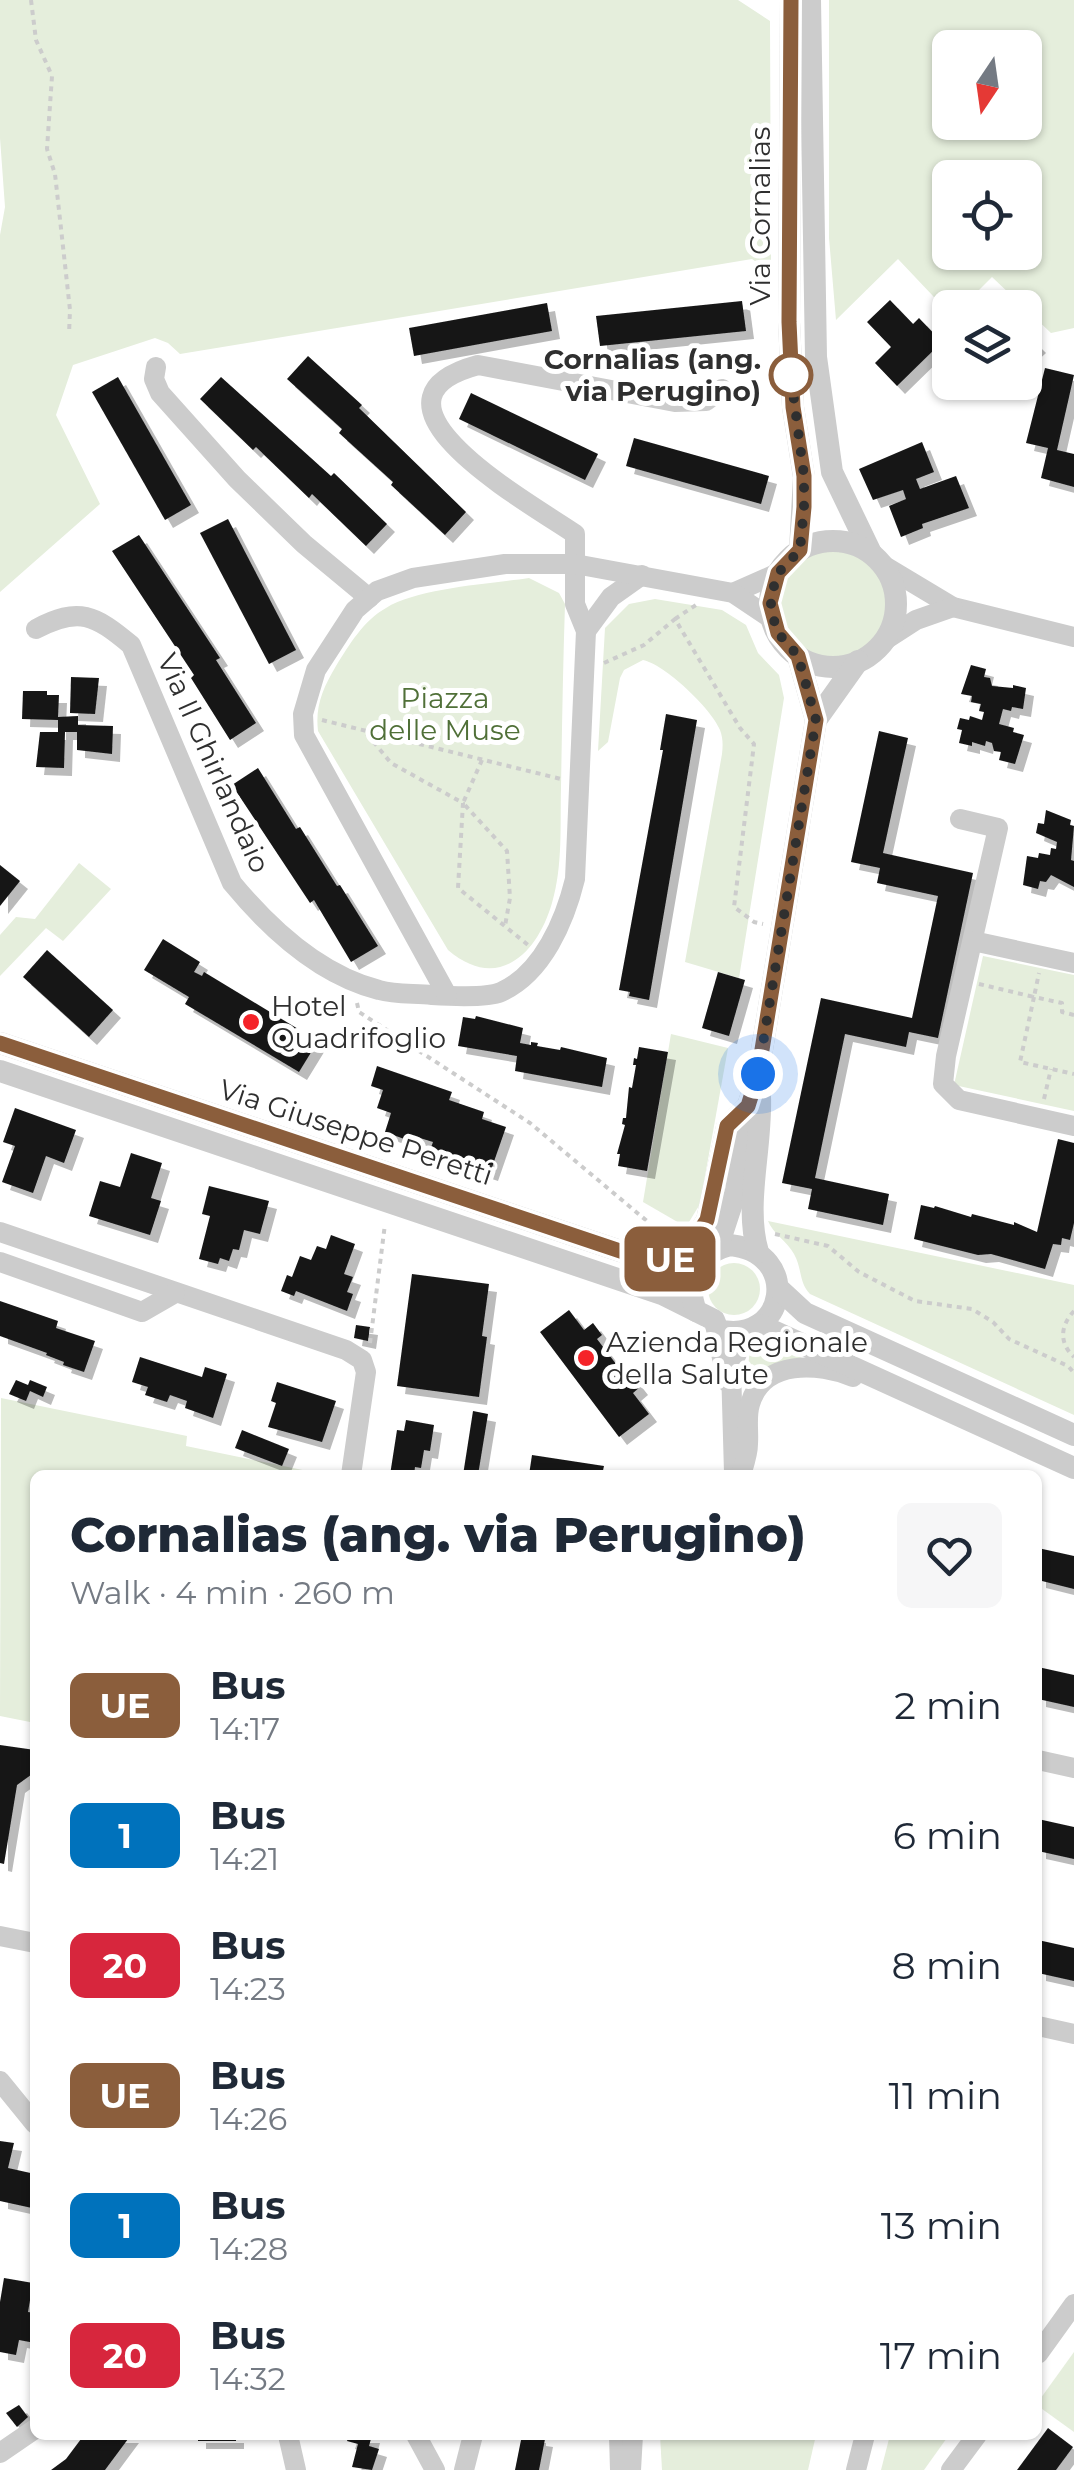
<!DOCTYPE html>
<meta charset="utf-8">
<style>
:root{--surface:#fff;--page:#f6f6f7;--text:#1f2937;--muted:#747a83}
body{margin:0;font-family:Montserrat,sans-serif;background:var(--page);color:var(--text);height:100vh;display:flex;flex-direction:column;font-size:38px;white-space:nowrap}
*{box-sizing:border-box;margin:0}
p{font-size:32px;color:var(--muted)}
.icon{flex:none;width:55px;height:55px;fill:none;stroke:currentColor;stroke-width:2;stroke-linecap:round;stroke-linejoin:round}
.map{position:relative;flex:1;overflow:hidden}
.panel{position:absolute;left:30px;top:1470px;width:1012px;height:970px;display:flex;flex-direction:column;background:var(--surface);border-radius:15px;box-shadow:0 2px 8px #0004}
.panel>*{flex:none}
.badge{padding:0 20px;border-radius:15px;font-size:35px;line-height:65px}
.needle{width:65px;rotate:193deg}
.tools{position:absolute;left:932px;top:30px;display:grid;gap:20px}
.tools a{display:grid;place-items:center;width:110px;height:110px;border-radius:15px;background:var(--surface);box-shadow:0 2px 8px #0004;font-size:50px}
.you{position:absolute;width:50px;height:50px;margin:-25px;border:8px solid #fff;border-radius:50%;background:#1a73e8;box-shadow:0 0 0 15px #1a73e833}
.map>.badge{position:absolute;translate:-50% -50%;box-shadow:0 0 0 5px #fff}
.round{display:grid;place-items:center;flex:none;width:105px;height:105px;border-radius:15px;background:var(--page)}
.head{display:flex;align-items:center;justify-content:space-between;height:170px;padding:0 40px}
h1{font-size:48px;font-weight:800;line-height:75px}
ul{padding:0;list-style:none}
li{display:flex;align-items:center;gap:30px;height:130px;padding:0 40px}
li div{flex:1}
li b{display:block;font-size:38px}
li em{font-style:normal}
li .badge{min-width:110px;font-weight:700;text-align:center}
.map>svg:first-child{display:block}
.green{fill:#e5eedc;fill-rule:evenodd}
.building{fill:#161616;filter:url(#shadow)}
.lines{fill:none;stroke-linecap:round;stroke-linejoin:round}
.path{stroke:#ccc;stroke-width:4;stroke-dasharray:5 5;stroke-linecap:butt}
.minor{stroke:#ccc;stroke-width:20}
.tertiary{stroke:#ccc;stroke-width:22}
.line-casing{stroke:#fff;stroke-width:22}
.line{stroke:#8b5e3c;stroke-width:15}
.walk{stroke:#2f2f2f;stroke-width:10;stroke-dasharray:0 18}
.stop-dot{fill:#fff;stroke:#8b5e3c;stroke-width:5}
.poi-dot{fill:#f52329;stroke:#fff;stroke-width:4}
.labels{text-anchor:middle;stroke-width:10;stroke-linejoin:round;paint-order:stroke}
.street-label{font-size:28px;fill:#2f2f2f;stroke:#fff}
.stop-label{font-size:28px;font-weight:bold;fill:#2f2f2f;stroke:#fff;text-anchor:end}
.park-label{font-size:28px;fill:#507038;stroke:#fff}
.poi-label{font-size:28px;fill:#2f2f2f;stroke:#fff;text-anchor:start}
</style>
<div class="map">
<svg width="1074" height="2470" viewBox="0 0 1074 2470">
<defs>
<filter id="shadow"><feDropShadow dx="8" dy="8" stdDeviation="0" flood-color="#0004"/></filter>
</defs>
<rect width="100%" height="100%" fill="#fff"/>
<!-- green -->
<g class="green">
<path d="M0 0H738L770 21 771 272 752 259 180 354 168 343 155 338 73 365 56 415 100 504 0 592V235L5 207 0 138Z"/>
<path d="M829 0H1074V328L1051 333 992 277 962 307 950 308V314L898 259 836 320 829 238ZM950 48H1025V122H950ZM950 178H1025V252H950Z"/>
<circle cx="833" cy="604" r="54"/>
<path d="M529 578 559 593 565 604C563 666 562 727 561 788 560 825 563 866 552 903 537 955 497 992 448 950L318 731C315 706 323 688 336 666 349 645 364 620 386 608 418 588 490 584 529 578Z"/>
<path d="M655 599 722 610 746 625 758 653 779 675 784 698 739 978 685 962 722 754C723 745 723 738 720 730 711 708 664 664 643 660L624 670 620 678 608 742 598 751 605 628 629 604Z"/>
<path d="M79 863 111 889 63 941 46 928 0 976V935L16 917 35 919Z"/>
<path d="M983 956 1074 975V1111L954 1085Z"/>
<path d="M671 1034 728 1048 700 1204 689 1222 681 1224 643 1202Z"/>
<path d="M768 1221 1074 1285V1415L810 1294C799 1283 802 1268 794 1254 787 1241 773 1234 768 1221Z"/>
<circle cx="734" cy="1289" r="26"/>
<path d="M765 1342 807 1360 745 1393 750 1349Z"/>
<path d="M1 1398 187 1436 186 1446 327 1475H35V1723L0 1716Z"/>
<path d="M1074 2352V2432L1038 2406V2402Z"/>
<path d="M660 2435H816L808 2470H662Z"/>
<path d="M890 2435H949L924 2470H881Z"/>
</g>
<!-- building -->
<g class="building">
<path d="M890 300 913 324 919 318 942 342 897 386 875 363 891 347 867 322Z"/>
<path d="M742 301 746 331 600 346 596 316Z"/>
<path d="M547 303 552 331 414 356 409 328Z"/>
<path d="M1025 332 1038 345 1025 357Z"/>
<path d="M308 356 362 405 359 408 466 512 445 535 391 485 393 482 339 433 342 429 287 379Z"/>
<path d="M1045 368 1074 375 1057 450 1074 454V487L1041 478 1048 448 1026 443Z"/>
<path d="M118 377 191 505 165 520 92 392Z"/>
<path d="M221 377 331 476 334 473 387 524 366 546 312 494 309 498 256 447 253 450 200 399Z"/>
<path d="M471 393 598 454 585 480 459 419Z"/>
<path d="M634 438 769 476 761 504 626 466Z"/>
<path d="M922 442 934 472 916 479 920 489 956 476 969 508 922 524 923 528 901 537 889 506 906 499 903 490 873 500 859 469Z"/>
<path d="M228 519 296 650 269 664 200 533Z"/>
<path d="M139 535 220 658 216 660 256 723 230 740 191 678 194 675 112 551Z"/>
<path d="M971 665 986 669 984 677 990 678 992 686 1013 688V685L1026 688 1023 709 1012 707 1011 711 1003 709 999 724 1014 728 1013 732 1024 735 1015 764 999 760 1001 752 994 751 992 743 986 741 985 746 972 742V746L959 743 962 730 957 729 960 718 969 720 970 716 982 720 984 712 979 711 981 704 971 702 972 696 961 694Z"/>
<path d="M71 677 99 678 95 714 70 713Z"/>
<path d="M23 691H47V695H59L58 717 78 716V725L113 726 112 754 77 750V732H65L64 768 36 767 40 732H58V720L22 719Z"/>
<path d="M666 714 697 720 649 1000 629 996 630 992 619 990 663 750H660Z"/>
<path d="M879 731 908 738 883 853 973 873 938 1038 909 1032 906 1047 845 1034 815 1178 889 1194 883 1225 808 1209 812 1189 782 1183 821 998 912 1018 938 896 877 883 880 868 851 862Z"/>
<path d="M258 768 296 829 300 827 337 886 340 885 378 946 351 962 314 900 310 903 232 785Z"/>
<path d="M1046 810 1071 820 1070 825 1074 826 1071 860 1074 861V887L1051 875 1046 882 1040 881 1038 889 1023 885 1027 856 1038 858 1039 853 1050 855 1051 848 1056 849 1057 842 1036 833 1038 823 1044 824Z"/>
<path d="M0 865 20 881 0 906Z"/>
<path d="M163 939 200 962 194 972 202 976 204 972 318 1041 299 1072 185 1004 189 997 144 970Z"/>
<path d="M47 950 113 1010 89 1037 23 977Z"/>
<path d="M718 972 745 980 729 1036 702 1028Z"/>
<path d="M476 1016 523 1028 520 1043 531 1045V1042L538 1043 537 1046 560 1050 561 1047 607 1058 602 1087 515 1071 517 1056 458 1046 463 1017 475 1019Z"/>
<path d="M639 1047 668 1052 647 1171 618 1166 620 1154H617L625 1125 622 1124 623 1118H626L629 1087 632 1088 636 1065H633L634 1058 637 1059Z"/>
<path d="M377 1066 452 1092 449 1100 484 1112 482 1119 506 1127 490 1173 466 1165 465 1169 428 1156 433 1142 420 1138 418 1144 385 1132 391 1113 377 1108 383 1090 371 1086Z"/>
<path d="M15 1108 76 1130 64 1163 46 1156 33 1193 2 1182 15 1146 3 1142Z"/>
<path d="M1058 1139 1074 1143V1223L1070 1240 1062 1238 1061 1245 1053 1244 1045 1269 991 1254 978 1255 914 1239 921 1205 934 1208 935 1206 971 1217 972 1214 1014 1225V1222L1037 1232Z"/>
<path d="M131 1153 162 1163 151 1198 161 1201 150 1235 89 1216 100 1181 120 1187Z"/>
<path d="M209 1186 269 1201 260 1234 244 1230 239 1250 233 1249 229 1261 220 1258 218 1264 199 1259 210 1216 202 1214Z"/>
<path d="M331 1235 355 1244 344 1274 353 1277 347 1292 353 1294 347 1311 296 1291 294 1296 281 1291 287 1275 292 1277 300 1256 311 1260 317 1246 326 1249Z"/>
<path d="M412 1274 489 1284 482 1336 487 1337 479 1397 397 1386Z"/>
<path d="M0 1301 58 1321 56 1328 95 1341 84 1372 63 1365 64 1362 46 1355 47 1353 0 1336Z"/>
<path d="M569 1310 584 1330 593 1323 602 1335 597 1339 629 1381 633 1378 640 1387 633 1393 649 1414 619 1437 540 1332Z"/>
<path d="M356 1325 370 1327 368 1341 354 1338Z"/>
<path d="M140 1357 202 1377 205 1367 227 1374 213 1418 185 1408 187 1401 170 1395 167 1402 145 1395 148 1387 132 1382Z"/>
<path d="M16 1380 28 1385 30 1380 47 1387 43 1397 30 1391 26 1401 9 1394Z"/>
<path d="M277 1382 336 1401 322 1442 268 1427 276 1403 271 1401Z"/>
<path d="M473 1411 488 1414 478 1475H463Z"/>
<path d="M406 1420 434 1425 430 1451 424 1450 421 1468 415 1467 414 1475H390L397 1430 404 1431Z"/>
<path d="M242 1430 289 1449 282 1466 235 1448Z"/>
<path d="M532 1455 604 1466 602 1475H529Z"/>
<path d="M1038 1548 1074 1556V1589L1038 1580Z"/>
<path d="M1038 1667 1074 1675V1707L1038 1699Z"/>
<path d="M0 1745 35 1750V1772L17 1785 4 1864 0 1863Z"/>
<path d="M1038 1819 1074 1827V1859L1038 1851Z"/>
<path d="M1038 1940 1074 1948V1981L1038 1973Z"/>
<path d="M0 2141 14 2143 8 2168 35 2174 32 2208 0 2201Z"/>
<path d="M4 2278 33 2283 28 2312 35 2313V2343L19 2340 16 2355 0 2352V2302Z"/>
<path d="M19 2405 28 2417 17 2427 6 2413Z"/>
<path d="M1048 2428 1073 2447 1056 2470H1017Z"/>
<path d="M84 2435H131L105 2470H51L66 2459Z"/>
<rect x="198" y="2435" width="38" height="6"/>
<path d="M349 2435H372L369 2446 379 2449 372 2470 352 2467 358 2444 347 2441Z"/>
<path d="M522 2435H538V2438L545 2439 539 2470H515Z"/>
</g>
<g class="lines">
<!-- path -->
<g class="path">
<path d="M31 0 36 40 52 76 47 149 55 174 70 310 69 334"/>
<path d="M675 619 696 605"/>
<path d="M604 663 644 645 675 619 740 728 754 744 734 907 754 922 763 924"/>
<path d="M322 720 561 779"/>
<path d="M367 734 391 763 463 803 458 888 528 945"/>
<path d="M482 760 463 803 507 851 510 898 505 926"/>
<path d="M979 984 1034 997 1039 973"/>
<path d="M357 1003 359 1012 530 1123 666 1237"/>
<path d="M1074 1015 1062 1012V1003L1034 997 1020 1062 1074 1074"/>
<path d="M1044 1099 1051 1069"/>
<path d="M775 1234 828 1246 859 1272 915 1301 972 1309 993 1322 1009 1339 1068 1366 1074 1373"/>
<path d="M1074 1311C1060 1326 1059 1343 1074 1357"/>
<path d="M370 1343 385 1224"/>
</g>
<!-- minor -->
<g class="minor">
<path d="M156 367 154 379 160 393 237 479 304 544 369 598"/>
<path d="M883 565 953 607 1074 637"/>
<path d="M733 593 778 573"/>
<path d="M36 629C79 606 95 615 131 645L232 883C270 929 320 975 379 990 396 995 415 993 432 995 448 996 487 998 501 992 543 973 565 920 575 879L586 631 575 604V534C533 505 345 401 478 365L675 402 706 401 722 389"/>
<path d="M586 631 611 597 642 575"/>
<path d="M885 640 916 620 953 607"/>
<path d="M960 819 998 828 946 1056 943 1084 959 1100 1074 1126"/>
<path d="M973 941 1074 963"/>
<path d="M447 995 304 735 303 714 316 670 355 610 377 591 413 578 505 564H575L733 593 772 619"/>
<path d="M0 1232 346 1350 362 1360 366 1372 351 1475"/>
<path d="M0 1262 142 1312 175 1293"/>
<path d="M714 1320 727 1382"/>
<path d="M734 1473 731 1367 747 1331"/>
<path d="M741 1475C744 1465 748 1454 748 1444 749 1430 746 1417 750 1404 763 1359 819 1363 853 1377"/>
<path d="M1038 1760 1074 1768"/>
<path d="M0 1936 35 1943"/>
<path d="M1038 2026 1074 2034"/>
<path d="M0 2081 35 2124"/>
<path d="M1038 2354 1074 2304"/>
<path d="M288 2435 296 2470"/>
<path d="M416 2435 435 2470"/>
<path d="M619 2435 620 2470"/>
<path d="M0 2453 35 2429"/>
<path d="M464 2470 473 2435"/>
<path d="M631 2470 633 2435"/>
<path d="M856 2470 865 2435"/>
<path d="M951 2470 977 2435"/>
</g>
<!-- tertiary -->
<g class="tertiary">
<path d="M791 0 789 322 793 407 804 477 800 550"/>
<path d="M810 0 816 357 832 472 871 553"/>
<circle cx="833" cy="604" r="63"/>
<path d="M798 656 816 720"/>
<path d="M0 1043 662 1265 695 1268"/>
<path d="M0 1071 662 1294 696 1311"/>
<path d="M730 1245C802 1252 787 1346 718 1330L714 1320 696 1311C684 1279 697 1253 730 1245Z"/>
<path d="M717 1249 736 1191 748 1106 758 1074 816 720 858 661"/>
<path d="M758 1252C744 1205 762 1148 760 1097"/>
<path d="M662 1265 699 1233 707 1220 727 1127 748 1106"/>
<path d="M778 1288 805 1313 1074 1435"/>
<path d="M760 1325 1074 1468"/>
</g>
</g>
<g class="lines">
<!-- line casing -->
<g class="line-casing">
<path id="line" d="M0 1043 662 1265 699 1232 707 1220 727 1126 748 1106 758 1074 816 720 798 656 778 633 770 603 778 573 800 550 804 507V476L793 407 789 322 791 0"/>
</g>
<!-- line -->
<use href="#line" class="line"/>
<!-- walk -->
<path class="walk" d="M758 1074 816 720 798 656 778 633 771 611V596L778 573 800 550 804 507V476L790 369 791 375"/>
</g>
<!-- markers -->
<circle class="stop-dot" cx="791" cy="375" r="20"/>
<g class="poi-dot">
<circle cx="251" cy="1022" r="10"/>
<circle cx="586" cy="1358" r="10"/>
</g>
<g class="labels">
<!-- street labels -->
<g class="street-label">
<text transform="translate(760 216) rotate(-90)" y="10">Via Cornalias</text>
<text transform="translate(214 763) rotate(66)" y="10">Via Il Ghirlandaio</text>
<text transform="translate(356 1132) rotate(18)" y="10">Via Giuseppe Peretti</text>
</g>
<!-- stop labels -->
<g class="stop-label">
<text x="761" y="369">Cornalias (ang.<tspan x="761" dy="32">via Perugino)</tspan></text>
</g>
<!-- park labels -->
<g class="park-label">
<text x="445" y="708">Piazza<tspan x="445" dy="32">delle Muse</tspan></text>
</g>
<!-- poi labels -->
<g class="poi-label">
<text x="271" y="1016">Hotel<tspan x="271" dy="32">Quadrifoglio</tspan></text>
<text x="606" y="1352">Azienda Regionale<tspan x="606" dy="32">della Salute</tspan></text>
</g>
</g>
</svg>
<div class="tools">
<a><svg class="needle" viewBox="-14 -14 28 28"><path d="M0-13l5 13h-10z" fill="#e53935"/><path d="M0 13l5-13h-10z" fill="#747a83"/></svg></a>
<a><svg class="icon" aria-label="locate" viewBox="0 0 24 24"><circle cx="12" cy="12" r="6"/><path d="M12 2v4M12 18v4M2 12h4M18 12h4"/></svg></a>
<a><svg class="icon" aria-label="layers" viewBox="0 0 24 24"><path d="M12 4l9 5-9 5-9-5zM3 14l9 5 9-5"/></svg></a>
</div>
<div class="you" style="left:758px;top:1074px"></div>
<b class="badge" style="left:670px;top:1259px;background:#8b5e3c;color:#fff">UE</b>
<section class="panel">
<div class="head"><div><h1>Cornalias (ang. via Perugino)</h1><p>Walk · 4 min · 260 m</p></div><a class="round"><svg class="icon" aria-label="heart" viewBox="0 0 24 24"><path d="M12 20l-8-8c-3-5 5-10 8-4 3-6 11-1 8 4z"/></svg></a></div>
<ul>
<li><span class="badge" style="background:#8b5e3c;color:#fff">UE</span><div><b>Bus</b><p>14:17</p></div><em>2 min</em></li>
<li><span class="badge" style="background:#0072bc;color:#fff">1</span><div><b>Bus</b><p>14:21</p></div><em>6 min</em></li>
<li><span class="badge" style="background:#d7263d;color:#fff">20</span><div><b>Bus</b><p>14:23</p></div><em>8 min</em></li>
<li><span class="badge" style="background:#8b5e3c;color:#fff">UE</span><div><b>Bus</b><p>14:26</p></div><em>11 min</em></li>
<li><span class="badge" style="background:#0072bc;color:#fff">1</span><div><b>Bus</b><p>14:28</p></div><em>13 min</em></li>
<li><span class="badge" style="background:#d7263d;color:#fff">20</span><div><b>Bus</b><p>14:32</p></div><em>17 min</em></li>
</ul>
</section>
</div>
